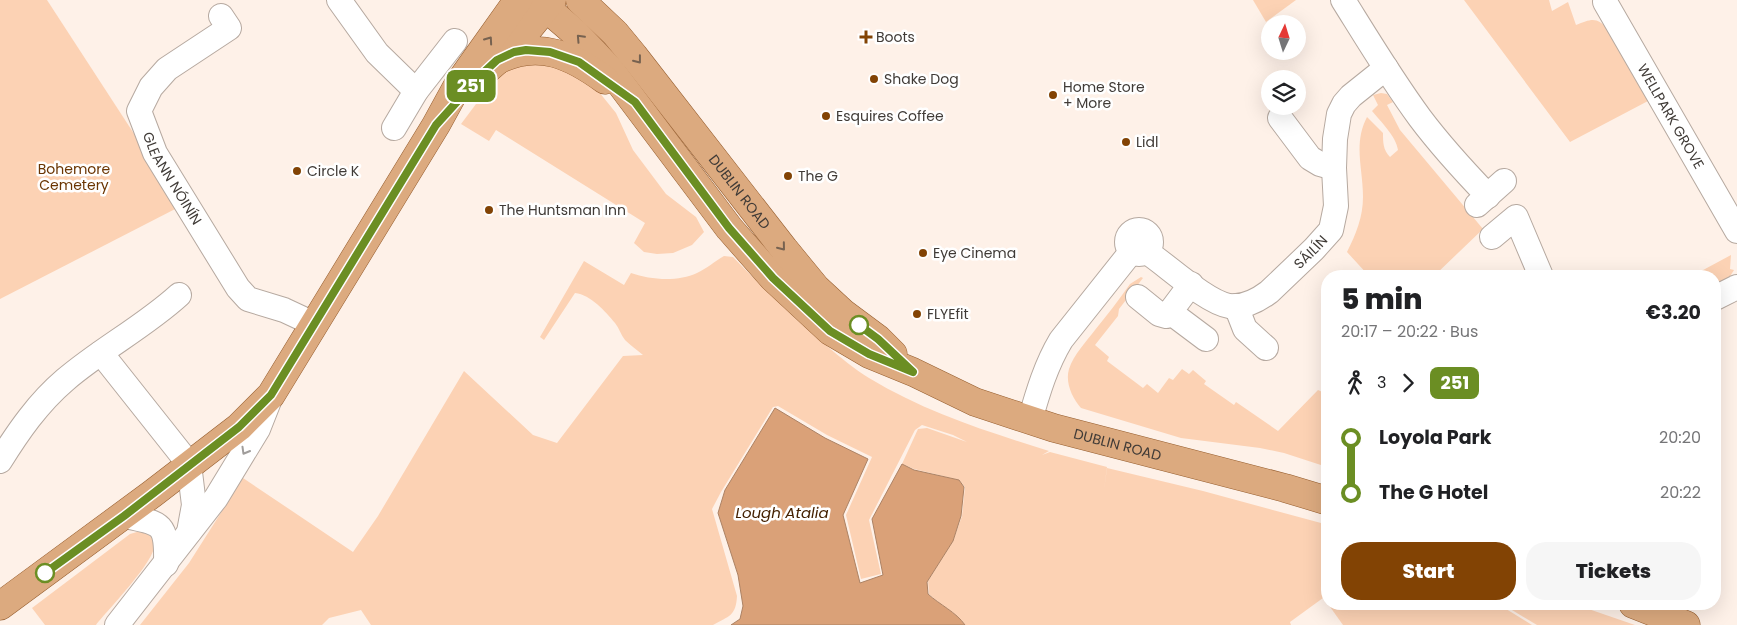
<!DOCTYPE html>
<meta charset="utf-8">
<style>
:root{--surface:#fff;--page:#f6f6f6;--text:#202124;--muted:#757577;--accent:#824304}
body{margin:0;font-family:Poppins,sans-serif;background:var(--page);color:var(--text);height:100vh;display:flex;flex-direction:column;font-size:19px;white-space:nowrap}
*{box-sizing:border-box;margin:0}
p{font-size:16px;color:var(--muted)}
.icon{flex:none;width:28px;height:28px;fill:none;stroke:currentColor;stroke-width:2;stroke-linecap:round;stroke-linejoin:round}
.map{position:relative;flex:1;overflow:hidden}
.drawer{position:absolute;left:1321px;top:270px;width:400px;height:340px;display:flex;flex-direction:column;background:var(--surface);border-radius:20px;box-shadow:0 5px 20px #0002}
.drawer>*{flex:none}
.badge{padding:0 10px;border-radius:8px;font-size:18px;line-height:32px}
.needle{width:32px;rotate:4deg}
.fabs{position:absolute;left:1261px;top:15px;display:grid;gap:10px}
.fabs a{display:grid;place-items:center;width:45px;height:45px;border-radius:50%;background:var(--surface);box-shadow:0 5px 20px #0002;font-size:25px}
.map>.badge{position:absolute;translate:-50% -50%;box-shadow:0 0 0 2px #fff}
.legs{display:flex;align-items:center;gap:8px;height:55px;padding:0 20px;font-size:16px}
.legs p{margin-inline-start:auto}
.summary{display:flex;align-items:center;justify-content:space-between;height:85px;padding:0 20px}
h1{font-size:28px;font-weight:800;line-height:38px}
.primary-button{display:flex;gap:10px;margin-top:auto;padding:10px 20px}
.primary-button a{flex:1;height:58px;border-radius:20px;background:var(--accent);color:#fff;font-size:20px;font-weight:800;line-height:58px;text-align:center}
.primary-button a+a{background:var(--page);color:var(--text)}
ul{padding:0 20px;list-style:none}
li{display:flex;align-items:center;gap:18px;height:55px;font-size:19px}
li i{display:grid;place-items:center;width:8px;height:100%;margin:0 6px;background:currentColor}
li i::after{content:'';width:12px;height:12px;margin:-6px;border:4px solid;border-radius:50%;background:var(--surface)}
li p{margin-inline-start:auto}
li:first-child i{background:linear-gradient(#0000 50%,currentColor 0)}
li:last-child i{background:linear-gradient(currentColor 50%,#0000 0)}
.map>svg:first-child{display:block}
.green{fill:#fcd2b4}
.water{fill:#daa178;stroke:#ac8264}
.lines{fill:none;stroke-linecap:round;stroke-linejoin:round}
.minor-casing{stroke:#b6a9a0;stroke-width:26}
.major-casing{stroke:#965e2f;stroke-width:29}
.minor{stroke:#fff;stroke-width:24}
.major{stroke:#dcaa7f;stroke-width:28}
.oneway{stroke:#776250}
.oneway2{stroke:#a09d9b}
.line-1-casing{stroke:#fff;stroke-width:11}
.line-1{stroke:#6b8e23;stroke-width:8}
.poi-dot{fill:#824304;stroke:#fff;stroke-width:2}
.stop-1-dot{fill:#fff;stroke:#6b8e23;stroke-width:2.5}
.labels{text-anchor:middle;stroke-width:5;stroke-linejoin:round;paint-order:stroke}
.poi-label{font-size:14px;fill:#403b37;stroke:#fff;text-anchor:start}
.street-label{font-size:14px;fill:#403b37;stroke:#fff}
.park-label{font-size:14px;fill:#6a3502;stroke:#fff}
.water-label{font-size:15px;font-style:italic;fill:#442000;stroke:#fff}
</style>
<div class="map">
<svg width="1737" height="625" viewBox="0 0 1737 625">
<rect width="100%" height="100%" fill="#fef1e8"/>
<!-- green -->
<g class="green">
<path d="M0 0H47L181 206 0 299Z"/>
<path d="M1253 0H1296L1266 22Z"/>
<path d="M1464 0H1549L1552 11 1568 2 1576 25C1591 19 1597 16 1608 30L1648 101 1570 142Z"/>
<path d="M539 64 563 69 595 87 616 113 633 150 666 194 696 217 704 232 692 245 673 253 657 254 644 252 634 243 645 223 496 130 489 141 461 124 497 76 516 65Z"/>
<path d="M1381 93 1387 94 1393 102 1387 105 1400 130 1483 229 1434 276H1369L1347 252C1356 234 1363 217 1363 197 1363 168 1353 144 1367 117L1383 133C1383 142 1383 150 1390 157L1398 150C1396 136 1381 122 1372 111L1378 105 1373 95Z"/>
<path d="M1731 255 1730 269 1734 270 1729 278 1715 287V276H1692Z"/>
<path d="M724 256 733 257C763 288 794 318 827 346 840 357 854 369 869 378 927 413 986 431 1049 451L1042 455 1050 452 1107 467 1104 490 1107 468 1203 491 1321 523 1323 529 1327 533 1328 603 1323 598 1290 622 1291 625H965C956 612 940 605 929 594L928 581 953 541 962 516 965 487 959 480 914 469 902 464 918 429 927 428 967 442 953 435 922 425 915 430 869 520 881 574 861 579 846 515 872 457 827 435 778 406 773 407 721 492 712 509 737 596C736 616 729 616 713 625H371L361 610 329 618 322 625H140L189 563 243 478 353 552 378 516 464 371 533 435 557 443 623 356 643 355C637 350 630 345 625 340 621 335 619 328 615 323 605 311 591 295 575 293L544 340 540 337 584 261 624 285 631 273C651 280 678 282 697 273 706 269 715 261 724 256Z"/>
<path d="M1141 277 1143 278 1119 309 1118 316 1095 345 1109 357 1107 361 1143 388 1147 384 1158 393 1169 378 1173 380 1182 369 1189 374 1193 370 1206 381 1204 384 1234 405 1236 402 1278 431 1318 390 1327 394V467L1284 453 1260 448 1181 438 1081 408C1072 398 1065 382 1069 369 1074 354 1086 342 1095 330 1107 315 1119 300 1130 284Z"/>
<path d="M137 532C146 532 155 536 154 547 153 563 108 610 96 625H45L32 608 130 534Z"/>
<path d="M1328 604H1498L1532 625H1343Z"/>
<path d="M1502 604H1574L1635 625H1537Z"/>
</g>
<!-- water -->
<path class="water" d="M775 408 825 438 868 459 843 515 860 583 883 575 872 519 902 464 914 470 959 480 964 487 961 516 953 541 927 582 928 594C940 605 956 612 965 625H731L740 619 743 606 738 575 718 513 725 490Z"/>
<g class="lines">
<!-- minor casing -->
<g class="minor-casing">
<g id="minor">
<path d="M339 0 377 53 416 91"/>
<path d="M1343 0C1368 40 1392 80 1420 118 1441 146 1464 171 1488 196"/>
<path id="s1" d="M1605 2 1737 231"/>
<path id="s2" d="M221 16 229 28 167 69 151 87 139 111 155 153 238 288 248 299 284 310 314 324"/>
<path d="M1280 118 1310 158 1320 164 1334 168"/>
<path d="M394 128 416 91 455 41"/>
<path d="M1477 205 1504 181"/>
<circle cx="1139" cy="242" r="12"/>
<path d="M1492 237 1516 217 1541 276"/>
<path id="s3" d="M1147 252C1168 266 1206 302 1229 306 1244 308 1257 301 1269 292L1314 249 1331 230 1336 206 1334 168 1335 139 1339 114 1344 104 1351 96 1386 68"/>
<path d="M1138 297 1159 314 1166 316 1170 312 1191 284"/>
<path d="M1715 298 1737 287"/>
<path d="M1236 306 1245 329 1266 348"/>
<path d="M1170 312 1206 339"/>
<path d="M101 353 189 464 194 505 189 532"/>
<path d="M1030 420C1038 392 1046 365 1061 340L1131 252"/>
<path d="M0 461C18 432 38 403 65 380 101 349 144 327 179 295"/>
<path d="M124 516C162 523 167 523 166 564"/>
<path d="M117 625 216 498 258 429 271 396"/>
</g>
</g>
<!-- major casing -->
<g class="major-casing">
<g id="major">
<path id="s4" d="M537 0 574 32 611 71 729 228 773 278 830 331 869 354 913 372 975 402 1054 428 1285 488 1328 501"/>
<path id="s5" d="M580 0 615 33 634 56 784 249 816 288 843 313 878 339 893 354"/>
<path d="M500 59C540 40 572 56 605 80"/>
<path d="M474 84 482 74 516 44 552 0"/>
<path d="M1633 604 1686 625"/>
<path d="M0 606 152 494 239 427 271 395 436 125 459 83 518 0"/>
</g>
</g>
<!-- minor -->
<use href="#minor" class="minor"/>
<!-- major -->
<use href="#major" class="major"/>
</g>
<!-- one-way arrows -->
<defs><path id="oneway-chevron" d="M-2-3.5L2.5 0L-2 3.5" fill="none" stroke-width="1.6" stroke-linecap="round" stroke-linejoin="round" transform="scale(1.25)"/></defs>
<g class="oneway">
<use href="#oneway-chevron" transform="translate(580 38) rotate(-133)"/>
<use href="#oneway-chevron" transform="translate(489 40) rotate(-55)"/>
<use href="#oneway-chevron" transform="translate(638 60) rotate(52)"/>
<use href="#oneway-chevron" transform="translate(782 247) rotate(51)"/>
</g>
<use class="oneway2" href="#oneway-chevron" transform="translate(245 451) rotate(120)"/>
<g class="lines">
<!-- line-1 casing -->
<g class="line-1-casing">
<path id="line-1" d="M45 573 124 516 239 427 271 395 436 125 482 74 497 60 514 52 526 50 550 52 579 62 635 102 729 228 773 278 830 331 869 354 913 372 878 339 859 325"/>
</g>
<!-- line-1 -->
<use href="#line-1" class="line-1"/>
</g>
<!-- markers -->
<g class="poi-dot">
<path d="M863.5 29.5h5v5h5v5h-5v5h-5v-5h-5v-5h5z"/>
<circle cx="874" cy="79" r="5"/>
<circle cx="1053" cy="95" r="5"/>
<circle cx="826" cy="116" r="5"/>
<circle cx="1126" cy="142" r="5"/>
<circle cx="297" cy="171" r="5"/>
<circle cx="788" cy="176" r="5"/>
<circle cx="489" cy="210" r="5"/>
<circle cx="923" cy="253" r="5"/>
<circle cx="917" cy="314" r="5"/>
</g>
<g class="stop-1-dot">
<circle cx="859" cy="325" r="9"/>
<circle cx="45" cy="573" r="9"/>
</g>
<g class="labels">
<!-- poi labels -->
<g class="poi-label">
<text x="876" y="42">Boots</text>
<text x="884" y="84">Shake Dog</text>
<text x="1063" y="92">Home Store<tspan x="1063" dy="16">+ More</tspan></text>
<text x="836" y="121">Esquires Coffee</text>
<text x="1136" y="147">Lidl</text>
<text x="307" y="176">Circle K</text>
<text x="798" y="181">The G</text>
<text x="499" y="215">The Huntsman Inn</text>
<text x="933" y="258">Eye Cinema</text>
<text x="927" y="319">FLYEfit</text>
</g>
<!-- street labels -->
<g class="street-label">
<text dy="5" stroke="none"><textPath href="#s1" startOffset="132">WELLPARK GROVE</textPath></text>
<text dy="5" stroke="none"><textPath href="#s2" startOffset="215">GLEANN NÓINÍN</textPath></text>
<text dy="5" stroke="none"><textPath href="#s5" startOffset="250">DUBLIN ROAD</textPath></text>
<text dy="5" stroke="none"><textPath href="#s3" startOffset="200">SÁILÍN</textPath></text>
<text dy="5" stroke="none"><textPath href="#s4" startOffset="754">DUBLIN ROAD</textPath></text>
</g>
<!-- park labels -->
<g class="park-label">
<text x="74" y="174">Bohemore<tspan x="74" dy="16">Cemetery</tspan></text>
</g>
<!-- water labels -->
<g class="water-label">
<text x="782" y="518">Lough Atalia</text>
</g>
</g>
</svg>
<div class="fabs">
<a><svg class="needle" viewBox="-14 -14 28 28"><path d="M0-13l5 13h-10z" fill="#e53935"/><path d="M0 13l5-13h-10z" fill="#757577"/></svg></a>
<a><svg class="icon" aria-label="layers" viewBox="0 0 24 24"><path d="M12 4l9 5-9 5-9-5zM3 14l9 5 9-5"/></svg></a>
</div>
<b class="badge" style="left:471px;top:86px;background:#6b8e23;color:#fff">251</b>
<section class="drawer">
<div class="summary"><div><h1>5 min</h1><p>20:17 – 20:22 · Bus</p></div><b>€3.20</b></div>
<div class="legs"><svg class="icon" aria-label="walk" viewBox="0 0 24 24"><circle cx="13" cy="4" r="2"/><path d="M13 8l-2 6 4 7M11 14l-3 7M7 12l3-4h3l4 4"/></svg>3<svg class="icon" aria-label="forward" viewBox="0 0 24 24"><path d="M9 5l7 7-7 7"/></svg><b class="badge" style="background:#6b8e23;color:#fff">251</b></div>
<ul>
<li><i style="color:#6b8e23"></i><b>Loyola Park</b><p>20:20</p></li>
<li><i style="color:#6b8e23"></i><b>The G Hotel</b><p>20:22</p></li>
</ul>
<div class="primary-button"><a>Start</a><a>Tickets</a></div>
</section>
</div>
